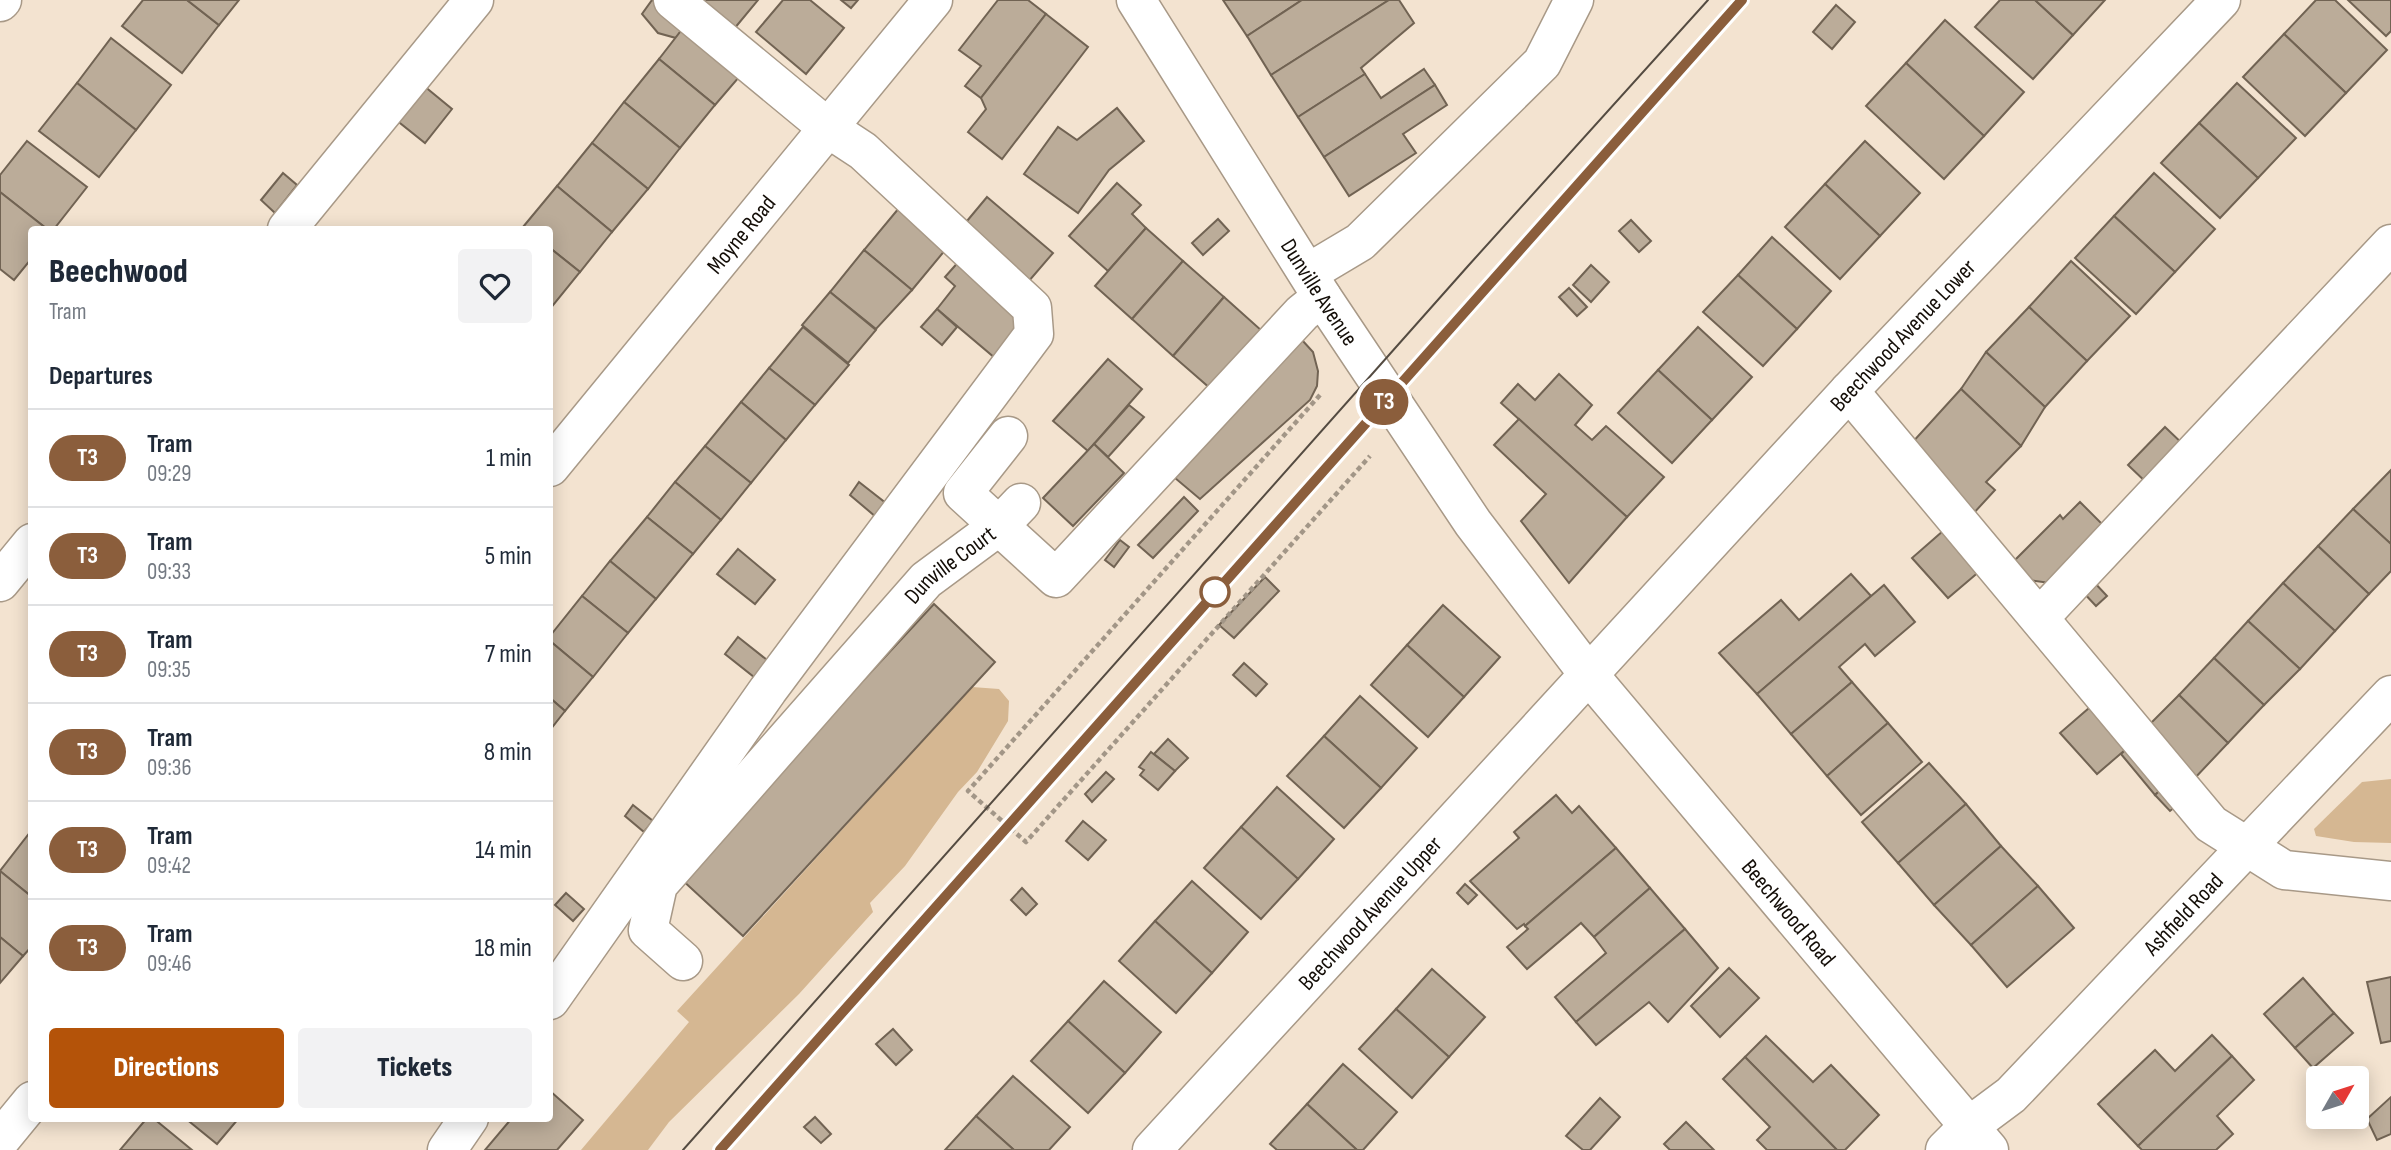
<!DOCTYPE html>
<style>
:root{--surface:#fff;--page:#f2f2f3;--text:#1f2937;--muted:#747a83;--line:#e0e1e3;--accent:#b45309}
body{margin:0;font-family:"Sofia Sans Condensed",sans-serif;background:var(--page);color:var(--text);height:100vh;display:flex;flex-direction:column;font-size:26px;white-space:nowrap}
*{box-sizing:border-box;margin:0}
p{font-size:23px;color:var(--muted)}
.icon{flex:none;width:38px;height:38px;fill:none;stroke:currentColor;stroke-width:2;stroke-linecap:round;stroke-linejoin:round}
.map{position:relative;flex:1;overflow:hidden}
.details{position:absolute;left:28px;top:226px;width:525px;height:896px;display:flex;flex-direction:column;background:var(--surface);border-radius:7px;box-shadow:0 4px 18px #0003}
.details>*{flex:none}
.badge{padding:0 14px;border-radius:23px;font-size:24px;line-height:46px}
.needle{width:46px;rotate:51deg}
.fabs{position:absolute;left:2306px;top:1066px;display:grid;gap:14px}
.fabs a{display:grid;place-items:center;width:63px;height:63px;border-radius:7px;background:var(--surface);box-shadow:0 4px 18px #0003;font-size:35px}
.map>.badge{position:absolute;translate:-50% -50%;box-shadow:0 0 0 4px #fff}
h2{padding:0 21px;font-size:26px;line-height:63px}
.round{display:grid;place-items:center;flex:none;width:74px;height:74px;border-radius:7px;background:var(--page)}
.overview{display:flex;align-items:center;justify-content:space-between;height:119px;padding:0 21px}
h1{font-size:33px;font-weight:800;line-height:52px}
.action{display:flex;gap:14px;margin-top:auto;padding:14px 21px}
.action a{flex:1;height:80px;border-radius:7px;background:var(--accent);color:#fff;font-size:28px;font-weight:800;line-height:80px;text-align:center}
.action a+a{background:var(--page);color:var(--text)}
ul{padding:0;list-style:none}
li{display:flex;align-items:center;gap:21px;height:98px;padding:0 21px;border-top:2px solid var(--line)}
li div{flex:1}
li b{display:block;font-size:26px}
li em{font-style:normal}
li .badge{min-width:77px;font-weight:700;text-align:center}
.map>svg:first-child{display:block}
.green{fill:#d5b792}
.building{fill:#bbac99;stroke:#716353;stroke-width:2}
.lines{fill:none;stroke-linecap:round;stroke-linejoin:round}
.minor-casing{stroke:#a89987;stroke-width:41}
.path{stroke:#a29687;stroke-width:4.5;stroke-dasharray:5 3.5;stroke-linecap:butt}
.minor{stroke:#fff;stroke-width:38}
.tram{stroke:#544b41;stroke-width:2}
.line-casing{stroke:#fff;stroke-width:16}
.line{stroke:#8b5e3c;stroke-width:10}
.stop-dot{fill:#fff;stroke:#8b5e3c;stroke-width:3.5}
.labels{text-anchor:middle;stroke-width:6;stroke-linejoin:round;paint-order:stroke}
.street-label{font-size:23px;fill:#130d07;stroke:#fff}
</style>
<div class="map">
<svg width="2391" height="1150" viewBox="0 0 2391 1150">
<rect width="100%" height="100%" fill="#f3e3d0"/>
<!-- green -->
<g class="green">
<path d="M972 687 999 689 1009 701 1008 721 977 772 958 792 905 866 870 903 873 912 799 994 669 1122 648 1150H581L689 1022 677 1011Z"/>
<path d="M2391 779V843L2354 842 2316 836 2314 829 2362 782Z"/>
</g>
<!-- building -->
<g class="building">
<path d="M143 0H187L219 25 182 73 122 26Z"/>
<path d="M187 0H239L219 25Z"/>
<path d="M652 0 687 23 676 38 658 33 642 14Z"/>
<path d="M699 0H758L734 29Z"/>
<path d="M783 0H810L844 28 806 74 756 32Z"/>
<path d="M841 0H858L851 8Z"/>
<path d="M998 0H1028L1046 14 981 98 965 86 981 66 959 50Z"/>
<path d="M1223 0H1302L1247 36Z"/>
<path d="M1302 0H1389L1271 75 1247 36Z"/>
<path d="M1389 0H1399L1414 23 1361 68 1365 74 1298 117 1271 75Z"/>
<path d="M2000 0H2035L2073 35 2033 79 1975 27Z"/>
<path d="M2035 0H2105L2073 35Z"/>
<path d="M2316 0H2335L2387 50 2346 93 2284 34Z"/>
<path d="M2348 0H2391V31L2386 36Z"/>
<path d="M1836 5 1855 22 1832 49 1813 32Z"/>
<path d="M1046 14 1088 47 1002 159 968 132 986 109 981 98Z"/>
<path d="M1945 20 2024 92 1984 136 1906 63Z"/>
<path d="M687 23 746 69 715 105 659 59Z"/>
<path d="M2284 34 2346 93 2305 136 2243 77Z"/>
<path d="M111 38 171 85 136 130 77 83Z"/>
<path d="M659 59 715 105 680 148 624 102Z"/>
<path d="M1906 63 1984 136 1944 179 1866 106Z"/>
<path d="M1424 69 1435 85 1324 157 1298 117 1365 74 1381 98Z"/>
<path d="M418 81 452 109 425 143 390 115Z"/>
<path d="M77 83 136 130 99 177 39 131Z"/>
<path d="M2237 83 2296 138 2258 178 2199 123Z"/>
<path d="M1435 85 1447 105 1403 134 1416 153 1349 196 1324 157Z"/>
<path d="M624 102 680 148 648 189 592 143Z"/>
<path d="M1117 108 1144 141 1109 170 1078 213 1024 174 1058 127 1077 140Z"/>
<path d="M2199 123 2258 178 2220 218 2161 163Z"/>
<path d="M27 141 87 187 54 229H47L0 192V175Z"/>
<path d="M1865 141 1920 193 1880 236 1825 184Z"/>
<path d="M592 143 648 189 612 232 557 186Z"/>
<path d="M283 173 297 185 275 213 261 200Z"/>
<path d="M2154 173 2215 229 2175 272 2114 216Z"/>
<path d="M1117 183 1141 205 1132 214 1146 228 1108 271 1069 236Z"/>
<path d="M1825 184 1880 236 1840 279 1785 227Z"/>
<path d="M557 186 612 232 580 272 550 248V229L523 227Z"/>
<path d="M0 192 47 229H32V258L14 280 0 269Z"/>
<path d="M987 197 1053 253 1022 289 957 233Z"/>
<path d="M899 208 946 249 912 290 864 250Z"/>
<path d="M2114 216 2175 272 2136 314 2075 258Z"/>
<path d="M1218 219 1229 231 1203 255 1192 243Z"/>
<path d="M1631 220 1651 241 1639 252 1619 231Z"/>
<path d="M1146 228 1183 261 1132 319 1095 286Z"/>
<path d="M1772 237 1831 291 1797 329 1738 275Z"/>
<path d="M550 248 580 272 550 309Z"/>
<path d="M864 250 912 290 876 329 830 292Z"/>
<path d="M961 259 1029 319 995 358 937 309 955 286 945 277Z"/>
<path d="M1183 261 1224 297 1173 356 1132 319Z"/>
<path d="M2071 261 2130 316 2087 361 2029 307Z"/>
<path d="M1591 265 1609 282 1591 302 1573 285Z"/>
<path d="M1738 275 1797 329 1763 366 1703 312Z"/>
<path d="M1569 288 1587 307 1577 316 1559 297Z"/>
<path d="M830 292 876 330 848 363 802 325Z"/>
<path d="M1224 297 1262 331 1211 389 1173 356Z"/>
<path d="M2029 307 2087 361 2045 407 1986 352Z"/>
<path d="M937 309 957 327 942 345 921 327Z"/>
<path d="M803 327 849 365 815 405 769 368Z"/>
<path d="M1698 327 1752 377 1712 420 1658 370Z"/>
<path d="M1302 340 1313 352 1318 371 1317 386 1310 400 1200 499 1175 478Z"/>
<path d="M1986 352 2045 407 2021 446 1961 389Z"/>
<path d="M1108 359 1142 389 1088 451 1053 421Z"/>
<path d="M769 368 815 405 786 440 741 402Z"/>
<path d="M1658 370 1712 420 1672 463 1618 413Z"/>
<path d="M1559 374 1592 405 1575 425 1592 440 1606 426 1664 477 1627 517 1501 403 1518 384 1535 400Z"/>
<path d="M1961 389 2021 446 1986 482 1995 490 1972 515 1910 445Z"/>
<path d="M741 402 786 440 751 483 705 446Z"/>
<path d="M1129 405 1144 417 1108 457 1094 444Z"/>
<path d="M1519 419 1627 517 1569 583 1521 521 1546 494 1494 445Z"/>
<path d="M2165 427 2186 447 2150 486 2128 465Z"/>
<path d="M1094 444 1124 473 1073 526 1043 498Z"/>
<path d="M705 446 751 483 721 520 675 482Z"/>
<path d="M2391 470V544L2353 509Z"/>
<path d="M675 482 721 520 693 554 647 517Z"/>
<path d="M859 482 887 504 876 517 850 495Z"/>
<path d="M1184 497 1198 511 1153 558 1138 545Z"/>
<path d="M2080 502 2108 530 2057 584 2028 580 2015 560 2060 515 2063 519Z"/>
<path d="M2353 509 2391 544V571L2369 594 2318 546Z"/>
<path d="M647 517 693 554 656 599 610 561Z"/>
<path d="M1951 524 1987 565 1948 598 1912 558Z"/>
<path d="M1120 540 1129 547 1114 567 1105 560Z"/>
<path d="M2318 546 2369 594 2335 631 2283 583Z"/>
<path d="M738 549 775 580 755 604 717 574Z"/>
<path d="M610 561 656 599 628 633 582 596Z"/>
<path d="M1851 574 1871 596 1757 694 1719 653 1781 600 1799 620Z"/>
<path d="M1265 577 1279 591 1234 638 1219 625Z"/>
<path d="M2092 580 2107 596 2096 606 2081 590Z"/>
<path d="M2283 583 2335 631 2300 669 2248 621Z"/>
<path d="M1884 585 1915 622 1875 656 1865 644 1839 667 1852 682 1791 734 1757 694Z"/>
<path d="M582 596 628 633 593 677 550 641V636Z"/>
<path d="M934 604 995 662 743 936 680 878Z"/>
<path d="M1443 605 1500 657 1464 697 1407 645Z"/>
<path d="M2248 621 2300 669 2264 705 2214 658Z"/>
<path d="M738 637 767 660 754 677 725 654Z"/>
<path d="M550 641 593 677 565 711 550 698Z"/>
<path d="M1407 645 1464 697 1428 737 1371 685Z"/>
<path d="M2214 658 2264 705 2228 743 2179 695Z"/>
<path d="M1244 663 1267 684 1256 696 1233 675Z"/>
<path d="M1852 682 1888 723 1827 776 1791 734Z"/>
<path d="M2179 695 2228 743 2193 780 2145 729Z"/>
<path d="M1360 696 1417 748 1381 788 1324 736Z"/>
<path d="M550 698 565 711 550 730Z"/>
<path d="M2096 702 2132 744 2097 774 2060 733Z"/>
<path d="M1888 723 1922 762 1861 815 1827 776Z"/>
<path d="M1324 736 1381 788 1344 828 1287 776Z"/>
<path d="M1168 739 1188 758 1175 771 1154 754Z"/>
<path d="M2132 744 2166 785 2155 795 2121 754Z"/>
<path d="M1151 752 1175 771 1158 790 1140 775 1144 770 1139 767Z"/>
<path d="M1929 763 1966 804 1898 863 1862 822Z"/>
<path d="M1106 772 1114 779 1092 802 1085 794Z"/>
<path d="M2166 785 2181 802 2170 811 2155 795Z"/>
<path d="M1277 787 1334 839 1298 879 1241 827Z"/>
<path d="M1556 795 1572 813 1579 806 1616 848 1525 926 1524 924 1517 929 1470 881 1519 838 1514 832Z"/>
<path d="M1966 804 2001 846 1934 905 1898 863Z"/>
<path d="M633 805 653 821 644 832 625 816Z"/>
<path d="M1083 821 1106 840 1088 860 1066 841Z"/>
<path d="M1241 827 1298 879 1261 919 1204 868Z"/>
<path d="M31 831H32V897L0 871Z"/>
<path d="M2001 846 2038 886 1971 945 1934 905Z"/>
<path d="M1616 848 1650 888 1594 937 1581 923 1527 969 1507 947 1528 929 1525 926Z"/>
<path d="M0 871 32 897V946L23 956 0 937Z"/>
<path d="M1192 881 1248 932 1212 973 1155 921Z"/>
<path d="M1465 884 1477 895 1468 904 1457 893Z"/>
<path d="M2038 886 2074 928 2007 987 1971 945Z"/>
<path d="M1022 888 1037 904 1026 915 1011 900Z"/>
<path d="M1650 888 1685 929 1576 1022 1555 997 1606 953 1594 937Z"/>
<path d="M566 893 584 909 573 921 555 905Z"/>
<path d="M1155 921 1212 973 1176 1013 1119 961Z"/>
<path d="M1685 929 1718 968 1668 1022 1649 1002 1596 1045 1576 1022Z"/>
<path d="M0 937 23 956 0 983Z"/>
<path d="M1729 968 1759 998 1720 1037 1691 1006Z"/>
<path d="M1432 969 1485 1017 1449 1057 1396 1009Z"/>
<path d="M2391 977V1041L2381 1043 2367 982Z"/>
<path d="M2303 978 2334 1013 2295 1048 2264 1014Z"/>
<path d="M1104 981 1161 1032 1125 1073 1068 1021Z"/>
<path d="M1396 1009 1449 1057 1412 1098 1359 1049Z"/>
<path d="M2334 1013 2353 1033 2313 1068 2295 1048Z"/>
<path d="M1068 1021 1125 1073 1088 1113 1031 1061Z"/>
<path d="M893 1029 912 1050 896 1065 876 1044Z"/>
<path d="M2212 1035 2232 1056 2138 1146 2098 1104 2155 1050 2175 1071Z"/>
<path d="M1766 1036 1813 1082 1831 1065 1879 1115 1845 1150H1837L1745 1057Z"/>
<path d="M2232 1056 2254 1080 2217 1116 2233 1134 2216 1150H2142L2138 1146Z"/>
<path d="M1745 1057 1837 1150H1767L1757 1140 1770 1127 1723 1079Z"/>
<path d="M1343 1064 1397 1112 1363 1150H1357L1307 1104Z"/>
<path d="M1013 1076 1070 1127 1049 1150H1014L976 1116Z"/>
<path d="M550 1091 583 1120 557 1150H485L512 1118H550Z"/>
<path d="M2391 1097V1134L2377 1140 2367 1119Z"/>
<path d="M1600 1098 1620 1117 1590 1150H1583L1566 1136Z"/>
<path d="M1307 1104 1357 1150H1277L1270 1144Z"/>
<path d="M976 1116 1014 1150H945Z"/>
<path d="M815 1117 831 1134 821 1143 804 1127Z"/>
<path d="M147 1118H153L192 1150H120Z"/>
<path d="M185 1118H239L217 1144Z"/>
<path d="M1686 1122 1714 1150H1670L1664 1144Z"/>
</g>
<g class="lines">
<!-- minor casing -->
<g class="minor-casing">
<g id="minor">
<path id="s1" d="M1136 0 1322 297 1473 523 1589 675 1989 1150"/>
<path d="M0 2 2 0"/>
<path d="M287 229 474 0"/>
<path d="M1308 273 1360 242 1542 63 1574 0"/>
<path d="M1849 391 2211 824 2284 870 2391 881"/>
<path d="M1008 436 963 493 999 526 1021 503"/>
<path id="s2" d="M550 467 933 0"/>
<path d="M0 582 32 543"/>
<path d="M2040 617 2391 244"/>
<path id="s3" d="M683 961 648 930 658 885 926 580 999 526 1056 578 1302 313 1322 297"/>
<path d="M550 1000 768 690 1034 334 1032 308 863 151 828 128 673 0"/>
<path d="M0 1140 32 1101"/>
<path d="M447 1150 469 1118"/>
<path id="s4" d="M1152 1150 1849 391 2221 0"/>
<path id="s5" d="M1945 1150 1968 1127 2011 1095 2391 695"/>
</g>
</g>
<!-- path -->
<path class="path" d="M1320 395 968 791 1026 842 1370 456"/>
<!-- minor -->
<use href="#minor" class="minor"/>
<!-- tram -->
<g class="tram">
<path d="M683 1150 1468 266 1708 0"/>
<path d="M720 1150 1742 0"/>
</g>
</g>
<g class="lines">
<!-- line casing -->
<g class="line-casing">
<path id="line" d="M720 1150 1742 0"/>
</g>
<!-- line -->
<use href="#line" class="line"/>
</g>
<!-- markers -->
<circle class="stop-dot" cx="1215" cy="592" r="14"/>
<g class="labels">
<!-- street labels -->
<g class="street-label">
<text dy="8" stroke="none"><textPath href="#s2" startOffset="301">Moyne Road</textPath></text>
<text dy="8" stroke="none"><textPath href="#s1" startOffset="345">Dunville Avenue</textPath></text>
<text dy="8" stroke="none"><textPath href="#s4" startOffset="1108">Beechwood Avenue Lower</textPath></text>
<text dy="8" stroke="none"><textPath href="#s3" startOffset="527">Dunville Court</textPath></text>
<text dy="8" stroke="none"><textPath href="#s4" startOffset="322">Beechwood Avenue Upper</textPath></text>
<text dy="8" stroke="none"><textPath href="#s1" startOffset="1124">Beechwood Road</textPath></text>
<text dy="8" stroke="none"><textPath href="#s5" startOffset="336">Ashfield Road</textPath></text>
</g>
</g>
</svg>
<div class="fabs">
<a><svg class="needle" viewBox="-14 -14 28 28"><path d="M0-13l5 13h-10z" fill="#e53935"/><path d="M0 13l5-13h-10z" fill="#747a83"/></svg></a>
</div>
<b class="badge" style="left:1384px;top:402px;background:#8b5e3c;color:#fff">T3</b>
<section class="details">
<div class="overview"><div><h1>Beechwood</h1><p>Tram</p></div><a class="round"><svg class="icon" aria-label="heart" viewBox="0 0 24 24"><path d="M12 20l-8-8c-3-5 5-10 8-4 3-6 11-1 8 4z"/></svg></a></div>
<h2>Departures</h2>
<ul>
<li><span class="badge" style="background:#8b5e3c;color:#fff">T3</span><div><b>Tram</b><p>09:29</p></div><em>1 min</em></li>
<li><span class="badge" style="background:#8b5e3c;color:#fff">T3</span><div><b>Tram</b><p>09:33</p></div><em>5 min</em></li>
<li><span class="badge" style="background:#8b5e3c;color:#fff">T3</span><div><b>Tram</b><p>09:35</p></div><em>7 min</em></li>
<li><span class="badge" style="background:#8b5e3c;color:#fff">T3</span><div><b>Tram</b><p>09:36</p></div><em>8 min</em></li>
<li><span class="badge" style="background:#8b5e3c;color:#fff">T3</span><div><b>Tram</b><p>09:42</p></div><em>14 min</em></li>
<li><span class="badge" style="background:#8b5e3c;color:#fff">T3</span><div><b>Tram</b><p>09:46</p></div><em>18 min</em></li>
</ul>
<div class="action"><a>Directions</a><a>Tickets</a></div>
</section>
</div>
